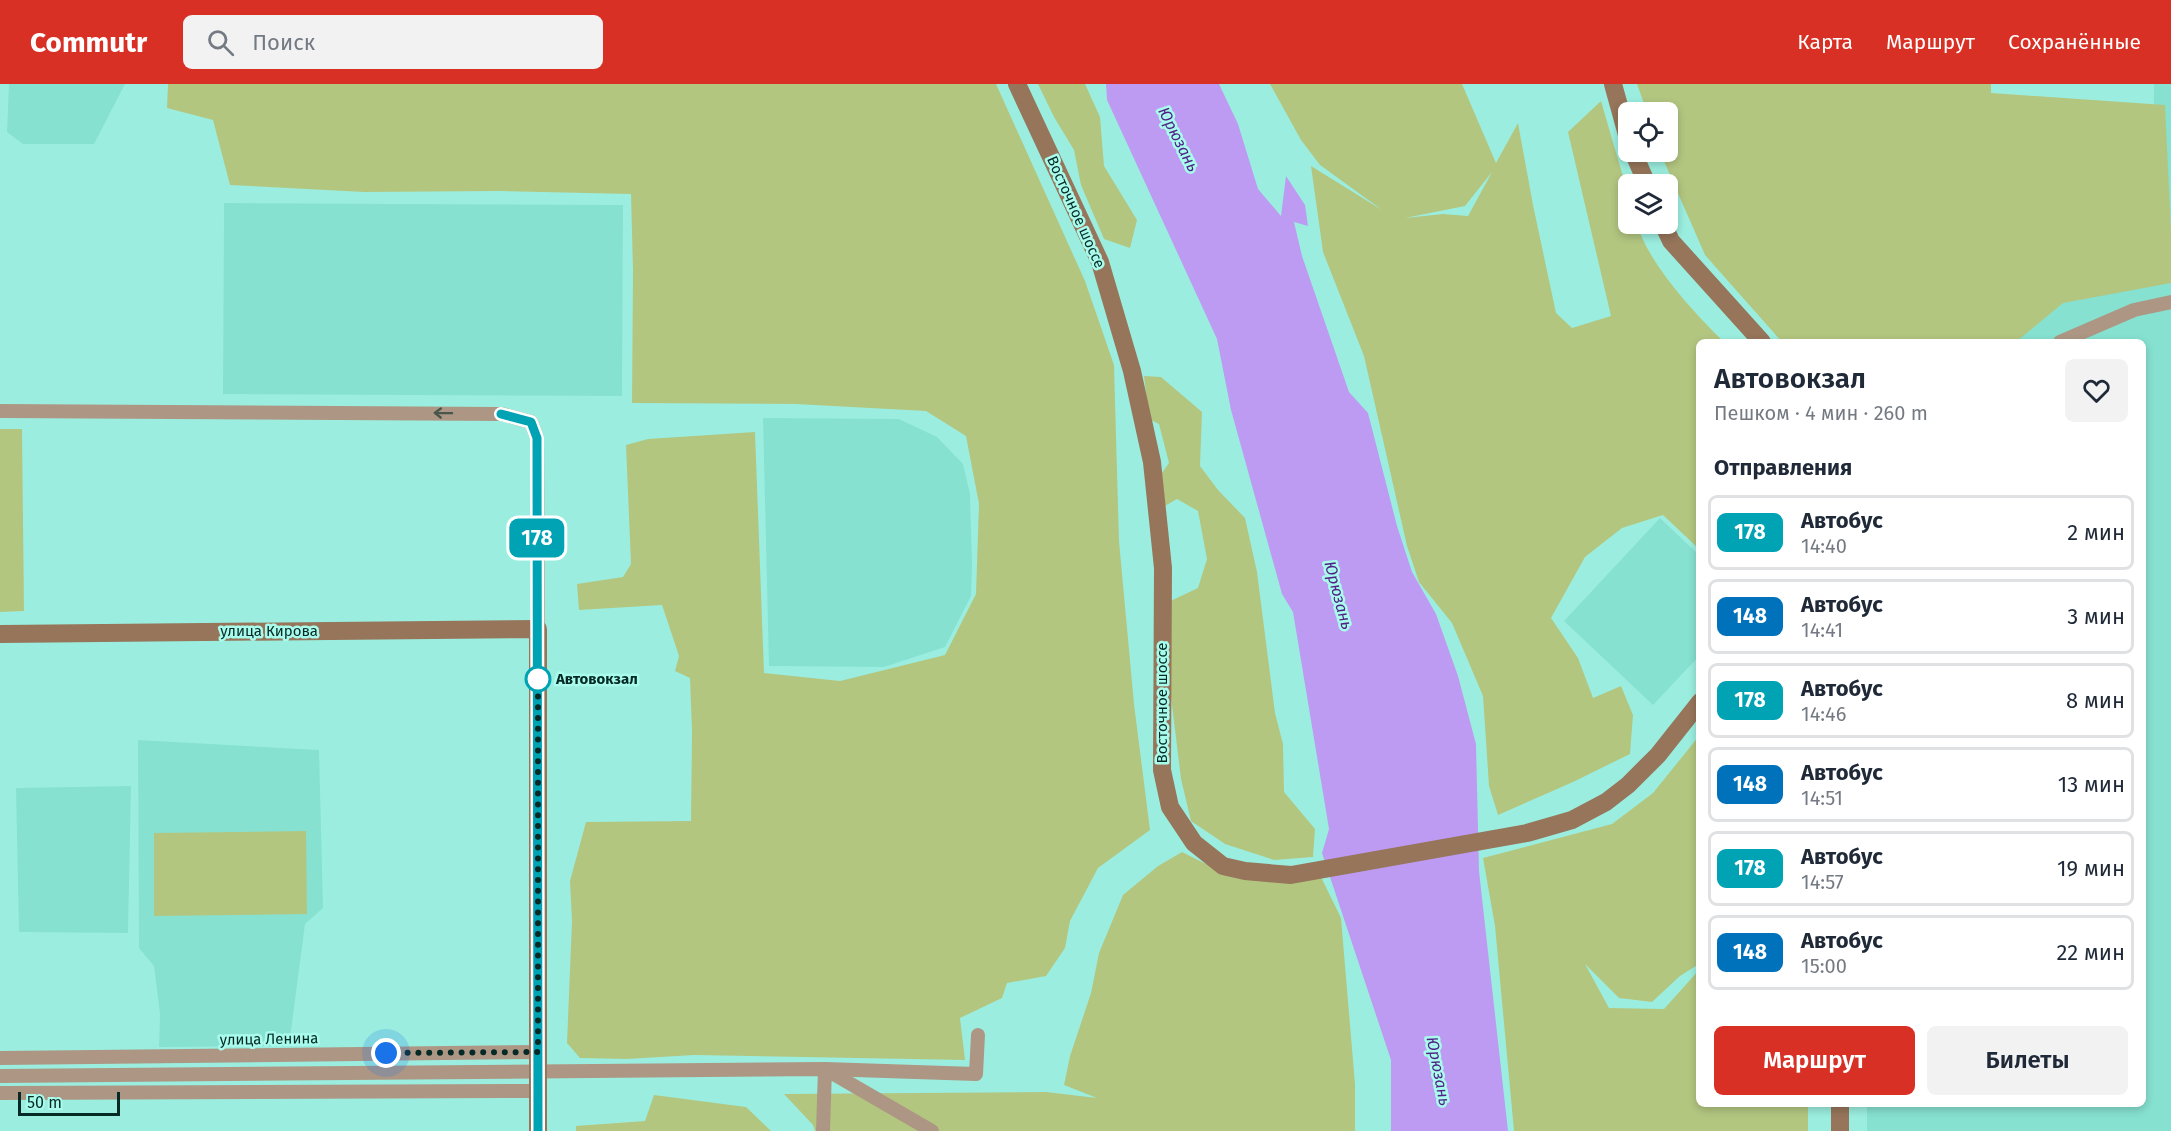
<!DOCTYPE html>
<html lang="ru">
<meta charset="utf-8">
<style>
:root{--surface:#fff;--page:#f2f2f3;--text:#1f2937;--muted:#747a83;--line:#e0e1e3;--accent:#d93025}
body{margin:0;font-family:"Fira Sans",sans-serif;background:var(--page);color:var(--text);height:100vh;display:flex;flex-direction:column;font-size:22px;white-space:nowrap}
*{box-sizing:border-box;margin:0}
p{font-size:20px;color:var(--muted)}
.icon{flex:none;width:33px;height:33px;fill:none;stroke:currentColor;stroke-width:2;stroke-linecap:round;stroke-linejoin:round}
.map{position:relative;flex:1;overflow:hidden}
.drawer{position:absolute;left:1696px;top:255px;width:450px;height:768px;display:flex;flex-direction:column;background:var(--surface);border-radius:9px;box-shadow:0 3px 9px #0003}
.drawer>*{flex:none}
.badge{padding:0 12px;border-radius:9px;font-size:21px;line-height:39px}
.tools{position:absolute;left:1618px;top:18px;display:grid;gap:12px}
.tools a{display:grid;place-items:center;width:60px;height:60px;border-radius:9px;background:var(--surface);box-shadow:0 3px 9px #0003;font-size:30px}
.scale{position:absolute;left:18px;bottom:15px;width:102px;box-sizing:border-box;padding-left:6px;border:3px solid #052a25;border-top:0;font-size:16px;line-height:21px;white-space:nowrap;color:#052a25;-webkit-text-stroke:4px #a9fbec;paint-order:stroke}
.you{position:absolute;width:30px;height:30px;margin:-15px;border:4px solid #fff;border-radius:50%;background:#1a73e8;box-shadow:0 0 0 9px #1a73e833}
.map>.badge{position:absolute;translate:-50% -50%;box-shadow:0 0 0 3px #fff}
h2{padding:0 18px;font-size:22px;line-height:54px}
.round{display:grid;place-items:center;flex:none;width:63px;height:63px;border-radius:9px;background:var(--page)}
.headline{display:flex;align-items:center;justify-content:space-between;height:102px;padding:0 18px}
h1{font-size:28px;font-weight:600;line-height:45px}
.button{display:flex;gap:12px;margin-top:auto;padding:12px 18px}
.button a{flex:1;height:69px;border-radius:9px;background:var(--accent);color:#fff;font-size:24px;font-weight:600;line-height:69px;text-align:center}
.button a+a{background:var(--page);color:var(--text)}
ul{padding:0;list-style:none}
li{display:flex;align-items:center;gap:18px;height:75px;margin:0 12px 9px;padding:0 6px;border:3px solid var(--line);border-radius:9px}
li div{flex:1}
li b{display:block;font-size:22px}
li em{font-style:normal}
li .badge{min-width:66px;font-weight:700;text-align:center}
header{display:flex;align-items:center;gap:36px;box-sizing:border-box;height:84px;padding:0 30px;background:var(--accent);color:#fff}
header strong{font-size:28px}
nav{display:flex;gap:33px;margin-inline-start:auto;font-size:21px}
.search{width:420px;height:54px;background:var(--page);display:flex;align-items:center;gap:15px;box-sizing:border-box;padding:0 21px;border-radius:9px;color:var(--muted);font-size:22px}
.map>svg:first-child{display:block}
.built{fill:#86e1d1}
.green{fill:#b3c680;fill-rule:evenodd}
.water{fill:#bd9bf2}
.lines{fill:none;stroke-linecap:round;stroke-linejoin:round}
.street{stroke:#ad9784;stroke-width:14}
.secondary{stroke:#96755a;stroke-width:18}
.oneway{stroke:#48564b}
.line-casing{stroke:#fff;stroke-width:14}
.line{stroke:#00a3b4;stroke-width:9}
.walk{stroke:#052a25;stroke-width:6;stroke-dasharray:0 10.8}
.stop-dot{fill:#fff;stroke:#00a3b4;stroke-width:3}
.labels{text-anchor:middle;stroke-width:5;stroke-linejoin:round;paint-order:stroke}
.street-label{font-size:15px;fill:#052a25;stroke:#a9fbec}
.stop-label{font-size:15px;font-weight:bold;fill:#052a25;stroke:#a9fbec;text-anchor:start}
.water-label{font-size:16px;font-style:italic;fill:#522186;stroke:#a9fbec}
</style>
<header>
<strong>Commutr</strong>
<div class="search"><svg class="icon" aria-label="search" viewBox="0 0 24 24"><circle cx="10" cy="10" r="6"/><path d="M15 15l6 6"/></svg>Поиск</div>
<nav><a>Карта</a><a>Маршрут</a><a>Сохранённые</a></nav>
</header>
<div class="map">
<svg width="2171" height="1047" viewBox="0 0 2171 1047">
<rect width="100%" height="100%" fill="#9beedf"/>
<!-- built -->
<g class="built">
<path d="M9 0H125L94 60H23L7 48Z"/>
<path d="M2154 0H2171V1047H1867V1020H2144V258H1948L2153 125Z"/>
<path d="M224 119 623 121 622 312 223 310Z"/>
<path d="M763 334 899 335 937 353 963 380 970 410 972 480 971 512 945 563 884 583 769 582Z"/>
<path d="M1660 434 1699 471 1700 571 1653 621 1564 537Z"/>
<path d="M138 656 319 666 323 824 305 840 289 962 159 963 160 930 154 882 139 864Z"/>
<path d="M131 702 128 849 19 848 16 704Z"/>
</g>
<!-- green -->
<g class="green">
<path d="M168 0H996L1085 197 1114 281 1119 457 1134 620 1150 746 1098 784 1070 837 1065 864 1046 892 1007 899 1002 914 960 934 965 976 694 971 627 975 580 974 567 959 572 837 570 797 586 738 691 737 692 647 690 594 675 587 679 572 662 521 579 526 577 500 623 493 631 480 626 361 648 355 755 348 764 589 840 597 945 571 976 510 979 420 966 352 926 327 796 320 632 319 633 187 631 110 500 107 364 108 230 101 213 36 167 24Z"/>
<path d="M1038 0H1085L1100 33 1104 82 1137 136 1130 164 1104 155 1081 101 1074 66 1054 33Z"/>
<path d="M1270 0H1462L1496 79 1518 39 1533 121 1556 229 1572 244 1611 232 1568 48 1601 17 1629 113V140H1637C1648 179 1695 230 1724 258H1700L1699 465 1663 431 1622 444 1585 473 1551 534 1578 574 1593 614 1621 602 1633 631 1630 670 1573 698 1498 731 1489 702 1483 612 1452 539 1419 498 1407 462 1364 272 1323 168 1311 82 1382 126 1320 81 1301 56ZM1492 88 1468 132 1443 130 1405 134 1465 122Z"/>
<path d="M1637 0H1991V9L2165 21 2171 147V199L2063 219 2016 258H1782L1705 171 1660 68H1668V28H1647Z"/>
<path d="M1144 292 1161 293 1202 328 1200 382 1218 406 1245 434 1257 488 1275 629 1283 660 1284 708 1315 745 1313 773 1274 776 1225 760 1191 737 1181 695 1160 522 1198 504 1207 475 1198 427 1177 415 1158 426 1154 400 1169 379 1159 340 1149 335Z"/>
<path d="M0 345H22L24 527 0 528Z"/>
<path d="M1699 652V880L1680 892 1652 918 1619 914 1585 880 1609 924 1664 925 1699 886 1700 1020H1808V1047H1514L1495 842 1483 774 1612 740 1653 709Z"/>
<path d="M306 747 307 830 154 832V749Z"/>
<path d="M1182 768 1206 780 1321 793 1341 834 1355 1000V1047H815L813 1041 784 1010 1046 1008 1097 1014 1064 1001 1070 972 1091 909 1099 869 1123 811 1158 782Z"/>
<path d="M654 1011 746 1023 771 1047H576V1042L645 1037Z"/>
</g>
<!-- water -->
<path class="water" d="M1106 0H1219L1238 40 1258 105 1281 132 1286 92 1305 121 1308 142 1294 138 1302 172 1349 308 1368 329 1397 442 1412 488 1436 530 1458 592 1476 660 1479 787 1508 1047H1391V976L1322 769 1329 745 1293 528 1282 510 1231 326 1217 255 1107 16Z"/>
<g class="lines">
<!-- street -->
<g class="street">
<path d="M2060 258 2134 226 2171 218"/>
<path d="M0 327 502 330 531 338 537 354 538 545"/>
<path d="M0 974 538 968"/>
<path d="M0 992 825 985 976 990 978 951"/>
<path d="M0 1009 538 1007"/>
<path d="M823 1047 825 985 932 1047"/>
</g>
<!-- secondary -->
<g class="secondary">
<path d="M1017 0 1100 178 1132 287 1152 378 1163 484 1162 686 1170 723 1194 759 1223 782 1245 787 1291 791 1527 749 1572 736 1606 718 1628 701 1658 671 1700 618"/>
<path d="M1613 0 1629 58"/>
<path d="M1633 68 1647 100"/>
<path d="M1663 140 1671 157 1762 258"/>
<path d="M0 550 538 545V1047"/>
<path d="M1840 1047V1020"/>
</g>
</g>
<!-- one-way arrows -->
<defs><path id="oneway-shaft" d="M-6 0H5M1.5-3L5.5 0L1.5 3" fill="none" stroke-width="1.6" stroke-linecap="round" stroke-linejoin="round" transform="scale(1.5)"/></defs>
<use class="oneway" href="#oneway-shaft" transform="translate(443 329) rotate(-179)"/>
<g class="lines">
<!-- line casing -->
<g class="line-casing">
<path id="line" d="M501 330 531 338 537 354 538 1047"/>
</g>
<!-- line -->
<use href="#line" class="line"/>
<!-- walk -->
<path class="walk" d="M386 969 538 968V595"/>
</g>
<!-- markers -->
<circle class="stop-dot" cx="538" cy="595" r="12"/>
<g class="labels">
<!-- street labels -->
<g class="street-label">
<text transform="translate(1076 128) rotate(66)" y="5">Восточное шоссе</text>
<text x="269" y="552">улица Кирова</text>
<text transform="translate(1162 619) rotate(-90)" y="5">Восточное шоссе</text>
<text transform="translate(269 955) rotate(-1)" y="5">улица Ленина</text>
</g>
<!-- stop labels -->
<g class="stop-label">
<text x="556" y="600">Автовокзал</text>
</g>
<!-- water labels -->
<g class="water-label">
<text transform="translate(1179 55) rotate(63)" y="6">Юрюзань</text>
<text transform="translate(1339 511) rotate(75)" y="6">Юрюзань</text>
<text transform="translate(1439 987) rotate(79)" y="6">Юрюзань</text>
</g>
</g>
</svg>
<div class="tools">
<a><svg class="icon" aria-label="locate" viewBox="0 0 24 24"><circle cx="12" cy="12" r="6"/><path d="M12 2v4M12 18v4M2 12h4M18 12h4"/></svg></a>
<a><svg class="icon" aria-label="layers" viewBox="0 0 24 24"><path d="M12 4l9 5-9 5-9-5zM3 14l9 5 9-5"/></svg></a>
</div>
<div class="scale">50 m</div>
<div class="you" style="left:386px;top:969px"></div>
<b class="badge" style="left:537px;top:454px;background:#00a3b4;color:#fff">178</b>
<section class="drawer">
<div class="headline"><div><h1>Автовокзал</h1><p>Пешком · 4 мин · 260 m</p></div><a class="round"><svg class="icon" aria-label="heart" viewBox="0 0 24 24"><path d="M12 20l-8-8c-3-5 5-10 8-4 3-6 11-1 8 4z"/></svg></a></div>
<h2>Отправления</h2>
<ul>
<li><span class="badge" style="background:#00a3b4;color:#fff">178</span><div><b>Автобус</b><p>14:40</p></div><em>2 мин</em></li>
<li><span class="badge" style="background:#0072bc;color:#fff">148</span><div><b>Автобус</b><p>14:41</p></div><em>3 мин</em></li>
<li><span class="badge" style="background:#00a3b4;color:#fff">178</span><div><b>Автобус</b><p>14:46</p></div><em>8 мин</em></li>
<li><span class="badge" style="background:#0072bc;color:#fff">148</span><div><b>Автобус</b><p>14:51</p></div><em>13 мин</em></li>
<li><span class="badge" style="background:#00a3b4;color:#fff">178</span><div><b>Автобус</b><p>14:57</p></div><em>19 мин</em></li>
<li><span class="badge" style="background:#0072bc;color:#fff">148</span><div><b>Автобус</b><p>15:00</p></div><em>22 мин</em></li>
</ul>
<div class="button"><a>Маршрут</a><a>Билеты</a></div>
</section>
</div>
